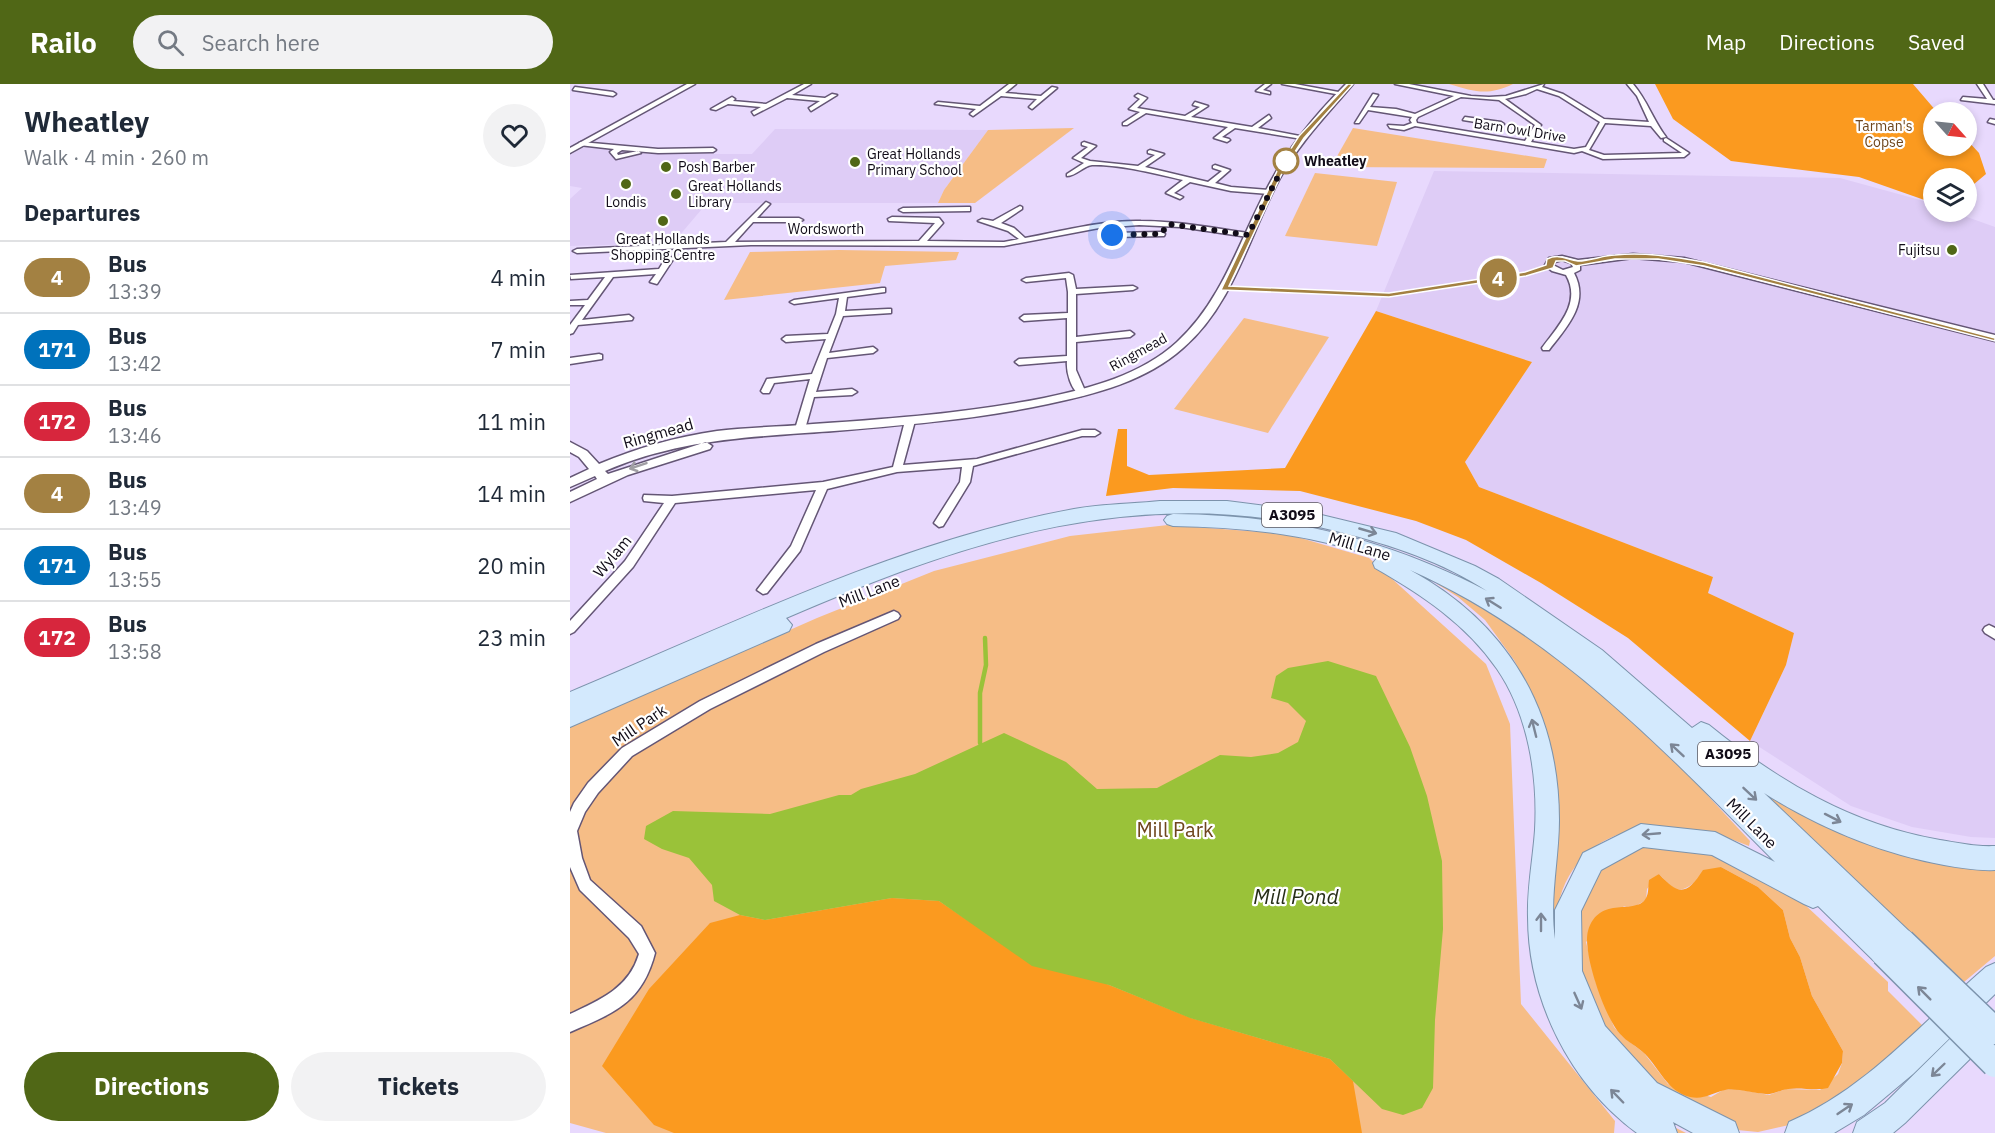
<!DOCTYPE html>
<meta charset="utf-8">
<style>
:root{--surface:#fff;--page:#f2f2f3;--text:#1f2937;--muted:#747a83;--line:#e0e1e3;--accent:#506716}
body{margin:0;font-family:"IBM Plex Sans",sans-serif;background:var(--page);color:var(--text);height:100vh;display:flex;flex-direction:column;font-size:22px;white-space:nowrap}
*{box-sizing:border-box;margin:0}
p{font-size:20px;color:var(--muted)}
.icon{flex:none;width:33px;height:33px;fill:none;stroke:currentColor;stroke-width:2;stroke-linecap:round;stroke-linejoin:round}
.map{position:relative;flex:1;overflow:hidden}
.side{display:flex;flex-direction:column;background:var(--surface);width:570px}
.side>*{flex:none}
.badge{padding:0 12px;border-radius:20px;font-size:21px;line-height:39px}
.needle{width:39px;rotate:117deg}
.controls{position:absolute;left:1353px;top:18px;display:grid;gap:12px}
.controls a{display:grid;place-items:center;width:54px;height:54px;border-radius:50%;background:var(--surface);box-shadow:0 3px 9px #0003;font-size:30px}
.you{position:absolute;width:30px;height:30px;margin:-15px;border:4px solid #fff;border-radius:50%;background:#1a73e8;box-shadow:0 0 0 9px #1a73e833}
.map>.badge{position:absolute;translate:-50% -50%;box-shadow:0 0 0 3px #fff}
h2{padding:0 24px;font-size:22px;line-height:54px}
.round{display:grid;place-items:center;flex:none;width:63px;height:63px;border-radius:32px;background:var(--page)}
.head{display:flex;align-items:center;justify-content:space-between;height:102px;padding:0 24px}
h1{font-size:28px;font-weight:700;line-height:45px}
.primary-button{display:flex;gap:12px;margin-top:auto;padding:12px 24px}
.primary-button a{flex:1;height:69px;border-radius:36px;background:var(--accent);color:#fff;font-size:24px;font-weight:700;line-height:69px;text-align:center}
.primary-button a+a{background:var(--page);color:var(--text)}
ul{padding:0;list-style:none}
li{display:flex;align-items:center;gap:18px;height:72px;padding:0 24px;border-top:2px solid var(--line)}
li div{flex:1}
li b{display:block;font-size:22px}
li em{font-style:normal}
li .badge{min-width:66px;font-weight:700;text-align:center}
header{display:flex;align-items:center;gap:36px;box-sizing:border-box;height:84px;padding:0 30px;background:var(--accent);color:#fff}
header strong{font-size:28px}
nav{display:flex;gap:33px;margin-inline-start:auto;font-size:21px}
.search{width:420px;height:54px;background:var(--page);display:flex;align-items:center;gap:15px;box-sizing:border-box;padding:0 21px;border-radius:33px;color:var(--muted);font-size:22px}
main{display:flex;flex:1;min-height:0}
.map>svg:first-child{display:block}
.built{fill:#deccf6}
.green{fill:#f6bd86;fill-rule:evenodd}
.forest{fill:#fb9a1f}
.water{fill:#9ac239}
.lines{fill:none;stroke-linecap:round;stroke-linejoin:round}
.stream{stroke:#9ac239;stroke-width:4.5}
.minor-casing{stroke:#645675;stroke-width:3}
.tertiary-casing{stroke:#645675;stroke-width:3}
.primary-casing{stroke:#7c93ac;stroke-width:2}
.minor{fill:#fff;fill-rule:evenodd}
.tertiary{fill:#fff;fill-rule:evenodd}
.primary{fill:#d3e9fd;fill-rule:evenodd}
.primary-bridge-casing{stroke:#7c93ac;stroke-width:29;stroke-linecap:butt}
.primary-bridge{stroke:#d3e9fd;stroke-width:26}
.oneway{stroke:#a09ea3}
.oneway2{stroke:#7c8696}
.line{fill:#a38142;stroke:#fff;stroke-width:1.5}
.walk{stroke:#110c18;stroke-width:6;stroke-dasharray:0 10.8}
.stop-dot{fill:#fff;stroke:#a38142;stroke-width:3}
.poi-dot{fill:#506716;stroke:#fff;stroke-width:2}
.labels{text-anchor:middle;stroke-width:4.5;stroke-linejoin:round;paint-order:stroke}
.far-park-label{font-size:14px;fill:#6e461d;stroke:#fff}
.far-street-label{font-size:14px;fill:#110c18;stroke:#fff}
.far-poi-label{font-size:14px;fill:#110c18;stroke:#fff;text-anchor:start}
.far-stop-label{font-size:14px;font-weight:bold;fill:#110c18;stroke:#fff;text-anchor:start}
.shield{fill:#fff;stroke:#58555d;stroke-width:1.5}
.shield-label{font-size:15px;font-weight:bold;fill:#110c18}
.street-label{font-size:16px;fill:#110c18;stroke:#fff}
.near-park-label{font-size:20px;fill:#6e461d;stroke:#fff}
.near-water-label{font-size:21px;font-style:italic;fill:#272e18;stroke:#fff}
</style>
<header>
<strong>Railo</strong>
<div class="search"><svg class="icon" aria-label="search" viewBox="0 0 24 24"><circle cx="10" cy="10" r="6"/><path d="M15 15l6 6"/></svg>Search here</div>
<nav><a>Map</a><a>Directions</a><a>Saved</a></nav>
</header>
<main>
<section class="side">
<div class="head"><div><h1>Wheatley</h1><p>Walk · 4 min · 260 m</p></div><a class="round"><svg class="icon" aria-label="heart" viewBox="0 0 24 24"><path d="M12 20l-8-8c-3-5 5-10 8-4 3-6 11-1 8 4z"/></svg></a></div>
<h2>Departures</h2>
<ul>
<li><span class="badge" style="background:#a38142;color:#fff">4</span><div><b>Bus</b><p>13:39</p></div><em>4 min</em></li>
<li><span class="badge" style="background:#0072bc;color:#fff">171</span><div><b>Bus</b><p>13:42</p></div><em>7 min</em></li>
<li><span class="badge" style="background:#d7263d;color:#fff">172</span><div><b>Bus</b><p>13:46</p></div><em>11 min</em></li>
<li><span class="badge" style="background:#a38142;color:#fff">4</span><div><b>Bus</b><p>13:49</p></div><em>14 min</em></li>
<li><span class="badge" style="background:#0072bc;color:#fff">171</span><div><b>Bus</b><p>13:55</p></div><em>20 min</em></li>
<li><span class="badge" style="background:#d7263d;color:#fff">172</span><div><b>Bus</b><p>13:58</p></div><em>23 min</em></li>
</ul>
<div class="primary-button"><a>Directions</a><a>Tickets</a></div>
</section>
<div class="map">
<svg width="1425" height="1049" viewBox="0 0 1425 1049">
<rect width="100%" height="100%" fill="#e8d9fd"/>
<!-- built -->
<g class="built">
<path d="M205 45 418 46 374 106 368 119H137L103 159 0 162V115L12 104 0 102V71L16 62 77 70H182Z"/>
<path d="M864 87 1270 94 1354 117 1363 120 1364 128H1383L1425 143V754L1401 753 1342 743 1281 722 1180 657 1216 581 1224 549 1138 509 1143 493 909 403 895 378 962 278 806 227Z"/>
</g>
<!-- green -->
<g class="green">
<path d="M879 0H943C918 12 905 8 879 0Z"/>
<path d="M504 44 405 119H368L374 106 418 46Z"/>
<path d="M783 44 977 75 974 84 761 83Z"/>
<path d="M745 89 827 98 807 162 715 152Z"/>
<path d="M269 166 389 168 386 176 315 182 310 199 154 216 180 168Z"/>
<path d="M674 234 759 253 698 349 604 325Z"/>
<path d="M598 441 717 450 799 474 916 580 940 640 951 920 1045 1037 1044 1049H36L0 1039V643L247 534 364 487 500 452Z"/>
<path d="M869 497 949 543 1076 645 1180 757 1179 762C1122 737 1035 728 999 792 983 820 984 852 987 883L1100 1041 1116 1049H1103L983 887 978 654 970 629 944 576 915 536 888 513 867 500Z"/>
<path d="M1158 675 1195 702 1425 782V872L1394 898 1350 856 1347 858Z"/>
<path d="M1085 759 1138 763 1233 819 1318 898V907L1353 942 1280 1010 1232 1038 1188 1048 1167 1046 1123 1031 1040 961 1004 880 1013 809 1037 778 1052 768ZM1151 783 1188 803 1213 826 1220 854 1230 873 1242 912 1273 967 1272 979 1268 990 1250 1006 1216 1005 1199 1011 1167 1005 1153 1006 1141 1013 1098 1000 1074 969 1052 952 1044 943 1026 899 1016 858 1054 822 1064 823 1076 816 1077 805 1089 790C1103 805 1107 812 1125 798 1133 792 1143 788 1151 783Z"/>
</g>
<!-- forest -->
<g class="forest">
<path d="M1085 0H1343L1367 28H1364V62H1396L1397 56 1409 69 1416 90 1397 106 1396 94H1364L1363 119 1289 93 1161 77 1103 35Z"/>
<path d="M806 227 962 278 895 378 909 403 1143 493 1138 509 1224 549 1216 581 1180 657 1058 554 971 499 896 456 846 437 730 407 603 404 536 412 548 345H557V382L579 391 715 384Z"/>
<path d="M1151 783 1188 803 1213 826 1220 854 1230 873 1242 912 1273 967 1272 979 1258 1004C1245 1007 1231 1003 1218 1005 1210 1006 1203 1011 1196 1010 1182 1009 1168 1004 1155 1006 1142 1009 1134 1016 1120 1013 1098 1008 1089 984 1075 970 1067 962 1057 958 1050 950 1035 934 1012 868 1018 847 1029 810 1067 832 1076 814 1079 809 1078 802 1079 796L1089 790C1109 812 1117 811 1133 786Z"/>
<path d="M322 814 369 817 400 838 539 901 621 934 760 975 783 997 792 1049H104L84 1041 32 982 79 905 140 839 170 831 195 836Z"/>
</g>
<!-- water -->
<path class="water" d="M758 577 806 592 840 663 857 712 872 777 873 845 865 936 863 1004 852 1024 833 1031 812 1025 760 975 620 934 539 901 462 882 369 817 322 814 195 836 170 831 144 817 142 801 119 774 92 765 74 755 76 742 103 727 200 730 269 711H281L291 705 345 690 434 649 496 678 527 705 587 704 650 671 681 673 708 669 728 658 736 637 718 619 701 614 706 592 718 584Z"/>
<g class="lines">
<!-- stream -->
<path class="stream" d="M410 659V609L416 581 415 554"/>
<!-- minor casing -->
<g class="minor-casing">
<g id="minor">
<path d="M234 0H241L222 11 255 14 262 10 267 11 241 27 239 24 250 17 217 14 184 31 182 28 191 23 158 20 146 26 141 25 162 13 165 15 163 17 196 20Z"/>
<path d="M439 0H446L435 9 471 12 482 3 487 4 462 25 459 23 467 15 431 12 403 32 400 30 406 25 365 20 368 18 410 22Z"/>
<path d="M695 0H701L693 6 700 8V10L686 7Z"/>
<path d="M712 0H725L774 9 771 11Z"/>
<path d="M825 0H839L901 12 919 13 936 12 974 0 972 3 993 10 1034 35 1079 38 1067 12 1057 0H1063C1077 16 1083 36 1096 53L1091 54 1081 42 1035 39 1019 66 1034 71 1112 69 1094 57V55L1096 54 1119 69 1114 73 1033 75 1012 67 1004 69 845 42 834 46 820 44 818 41 834 42 842 39 840 36 842 33 798 26 789 39H785L803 10 808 11 800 23 826 25 845 30 884 12ZM967 5 989 12 1030 38 1016 63 1004 65 961 58 971 41 935 15 956 10ZM891 13 929 16 965 41 955 57 847 39 846 36 848 33Z"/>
<path d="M1407 0H1413L1423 16H1425V20L1391 16 1393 13 1417 15Z"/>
<path d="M5 3 43 8 46 10 43 12 3 6Z"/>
<path d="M568 10 577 14 567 24 615 32 630 23 623 21 625 18 638 22 621 33 682 43 699 31 701 34 688 44 735 53 732 55 665 44 652 53 659 55 660 56 657 58 644 54 658 43 576 29 557 41H553V39L570 28 559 25 570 15 565 12Z"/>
<path d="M895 33 931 38 934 40 931 42 893 36Z"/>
<path d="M1420 35 1425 36V40L1418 38Z"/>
<path d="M11 58 88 65 143 64 146 66 143 68 88 69 52 66 47 69 48 71 68 67 71 69 46 75 40 68 44 65 9 61V59Z"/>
<path d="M514 58 526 62 511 74 520 77 568 82 585 71 578 69V67L580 66 594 70 575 83 638 98 652 87 643 84V82L645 81 660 86 645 99 661 103 699 106 702 108 699 110 661 107 620 98 604 109 613 113 610 115 596 109 613 96C587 90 549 80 522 81 513 82 506 92 497 92V90L514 79 503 74 518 63 512 61V59Z"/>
<path d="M196 118 200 120 187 134H229L233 136 229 138H183L165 158 349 157 365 139 319 137 318 135 322 133 369 134 373 139 357 157 434 158 449 155 438 147 408 137 412 135 423 137 450 122 452 123V125L431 139 444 144 455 154C493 147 532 136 571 137 607 137 642 144 678 149L682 151 678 153 610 143 569 141 529 144 434 162 181 161 7 169 3 167 7 165 156 158Z"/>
<path d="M397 123H400V127L333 128 329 126 333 124Z"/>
<path d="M591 148 595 150 594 152 542 153 538 151 542 149Z"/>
<path d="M1063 170 1114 174 1425 251V257L1114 178 1063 174 1010 181V186L1004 189C1020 219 997 243 979 266H973L972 264C988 242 1012 219 996 191L982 187 975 181 979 174 992 172 1008 176ZM992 176 1001 179 1003 183 993 186 983 181 985 178Z"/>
<path d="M97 172 104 174 87 200 80 198 86 190 43 193 12 236 59 231 63 234 62 236 8 241 3 249 0 250V241L15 221H0V217L18 216 35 193 1 195 0 191 89 185Z"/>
<path d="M499 189 503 191 506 205 563 202 567 204 563 206 506 210V253L560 247 564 250 560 253 506 258V286L516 309 511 312C501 306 496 288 497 277L449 281 445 278 449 275 497 272V234L454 237 450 234 454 231 498 229V208L496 194 456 198 452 196 456 194Z"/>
<path d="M312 204H315V208L277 213 275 227 318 225H321V229L273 232 259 269 303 263 307 266 303 269 257 274 246 308 282 305 287 308 282 311 244 313 235 345 233 347H227L225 345 240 295 204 299 199 309H193L191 307 197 295 242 290 256 255 216 258 212 255 216 252 258 250 266 230 269 214 224 220 220 218 224 216Z"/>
<path d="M29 270 32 271V275L0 280V274Z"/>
<path d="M340 334 345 337 333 381 407 375 512 346H525L530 349 525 352H512L403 382 400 398 373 442 369 443 364 439 390 398 392 383 327 388 257 405 230 467 197 509 193 510 187 506 221 462 246 406 105 419 63 483 4 548 0 550V537L55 477 94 419 74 417 73 414 74 411 102 412 253 398 323 383 335 337Z"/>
<path d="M324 527 328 529 330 532 328 535 254 568 140 625 62 672 28 709 15 728 7 747 12 774 20 796 71 842 85 869C72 919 44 929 0 948V930C30 916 59 904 69 870L59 854 10 806 0 783V728L4 719 18 699 52 664 130 617 246 560Z"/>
<path d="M1419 541 1425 544V555L1415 549 1413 546 1415 543Z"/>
</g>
</g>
<!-- tertiary casing -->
<g class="tertiary-casing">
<g id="tertiary">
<path d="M117 0H125L0 69V64Z"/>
<path d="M776 0H783C757 31 730 58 710 94 679 151 664 220 613 264 576 297 526 310 478 320 408 335 336 341 264 347 183 353 112 354 35 387L38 390 136 358 142 362 140 365 58 391 0 418V408L27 395 25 392 0 403V394L19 385 9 373 0 368V358L17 367 29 380C67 364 106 353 147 347 179 343 211 343 243 340 320 335 398 329 474 314 521 304 571 291 607 258 654 215 671 151 701 97 720 61 747 29 776 0Z"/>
</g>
</g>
<!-- primary casing -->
<g class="primary-casing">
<g id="primary">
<path d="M590 417H657L735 427 826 449 905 482 929 495 1032 566 1122 644 1131 638 1139 641C1208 697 1282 741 1370 756 1389 759 1406 763 1425 762V786C1408 787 1391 784 1374 781 1309 769 1250 744 1194 709L1341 849 1345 858 1341 867 1332 871 1327 869 1323 878 1314 882 1305 878 1248 822 1243 824 1234 820 1142 771 1073 763 1031 786 1011 827 1012 887 1035 942 1087 999 1165 1038 1169 1049H1123L1103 1038 1107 1049H1067C1000 1000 958 916 958 833 957 804 963 775 965 746 968 692 958 630 927 585 896 540 852 511 805 484L803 479 807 474C741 450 672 443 603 442L597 440 594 436 597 432 603 430C717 431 815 454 917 507 873 478 821 461 770 448 569 398 399 455 216 534L222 541 219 547 0 643V608C163 540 329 457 504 425 532 420 562 420 590 417ZM840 486C985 550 1095 667 1205 778L1145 748 1071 740 1013 769 985 826V855C979 815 989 775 989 736 989 625 937 539 840 486Z"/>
<path d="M1425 879V910L1343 990 1294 1031 1264 1049H1215L1219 1038C1298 1004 1352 938 1416 883Z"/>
<path d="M1408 933 1418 937 1422 947 1418 957 1335 1039 1323 1049H1283L1287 1038 1315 1019 1398 937Z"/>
</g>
</g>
<!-- minor -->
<use href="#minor" class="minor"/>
<!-- tertiary -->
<use href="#tertiary" class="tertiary"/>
<!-- primary -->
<use href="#primary" class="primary"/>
<!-- primary-bridge casing -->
<g class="primary-bridge-casing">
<g id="primary-bridge">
<path d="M1332 858 1425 947"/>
<path d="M1314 869 1425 980"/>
</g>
</g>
<!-- primary-bridge -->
<use href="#primary-bridge" class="primary-bridge"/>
</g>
<!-- one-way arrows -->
<defs><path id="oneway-shaft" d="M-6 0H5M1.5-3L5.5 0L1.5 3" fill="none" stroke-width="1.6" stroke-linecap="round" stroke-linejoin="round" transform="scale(1.5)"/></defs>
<use class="oneway" href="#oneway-shaft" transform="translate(68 382) rotate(161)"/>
<g class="oneway2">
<use href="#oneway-shaft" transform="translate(798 447) rotate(16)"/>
<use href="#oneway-shaft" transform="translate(923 519) rotate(-148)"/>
<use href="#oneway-shaft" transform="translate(964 644) rotate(-104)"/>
<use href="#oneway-shaft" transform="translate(1107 666) rotate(-137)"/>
<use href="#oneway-shaft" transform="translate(1180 710) rotate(43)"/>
<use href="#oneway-shaft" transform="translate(1263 734) rotate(27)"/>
<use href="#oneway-shaft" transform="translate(1081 750) rotate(175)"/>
<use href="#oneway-shaft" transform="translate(971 838) rotate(-90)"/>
<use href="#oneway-shaft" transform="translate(1354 909) rotate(-135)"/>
<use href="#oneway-shaft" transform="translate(1008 917) rotate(66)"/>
<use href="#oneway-shaft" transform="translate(1368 986) rotate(136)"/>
<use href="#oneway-shaft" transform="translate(1047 1012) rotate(-134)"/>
<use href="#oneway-shaft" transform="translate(1275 1025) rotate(-34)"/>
</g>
<!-- line -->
<path class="line" d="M778 0H783L734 54 715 83 659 202 819 209 955 188 976 181 977 175C990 169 997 176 1008 177 1021 177 1033 171 1045 171 1076 168 1104 173 1134 178L1425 254V257L1134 182 1088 175H1045L1006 182 995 177H986L983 184 956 192 819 213 651 206 709 83 729 52Z"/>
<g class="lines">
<!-- walk -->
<path class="walk" d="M542 151 591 150 598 140 678 151 716 77"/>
</g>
<!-- markers -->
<circle class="stop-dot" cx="716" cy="77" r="12"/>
<g class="poi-dot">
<circle cx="285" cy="78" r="6"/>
<circle cx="96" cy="83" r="6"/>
<circle cx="56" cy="100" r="6"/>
<circle cx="106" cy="110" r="6"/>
<circle cx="93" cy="137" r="6"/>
<circle cx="1382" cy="166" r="6"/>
</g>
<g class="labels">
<!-- far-park labels -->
<g class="far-park-label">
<text x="1314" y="47">Tarman's<tspan x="1314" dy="16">Copse</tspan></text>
</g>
<!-- far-street labels -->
<g class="far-street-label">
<text transform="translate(950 46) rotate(9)" y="5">Barn Owl Drive</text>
<text x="256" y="150">Wordsworth</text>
<text transform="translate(568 268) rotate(-29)" y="5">Ringmead</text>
</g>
<!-- far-poi labels -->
<g class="far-poi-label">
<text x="297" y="75">Great Hollands<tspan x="297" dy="16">Primary School</tspan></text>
<text x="108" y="88">Posh Barber</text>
<text x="118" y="107">Great Hollands<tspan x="118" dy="16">Library</tspan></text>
<text x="56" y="123" text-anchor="middle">Londis</text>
<text x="93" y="160" text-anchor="middle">Great Hollands<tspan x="93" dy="16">Shopping Centre</tspan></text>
<text x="1370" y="171" text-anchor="end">Fujitsu</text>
</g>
<!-- far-stop labels -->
<g class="far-stop-label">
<text x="734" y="82">Wheatley</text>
</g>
<!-- shield labels -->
<g class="shield">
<rect x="692" y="419" width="60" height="24" rx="4.5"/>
<rect x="1128" y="658" width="60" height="24" rx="4.5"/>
</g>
<g class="shield-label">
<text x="722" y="436">A3095</text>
<text x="1158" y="675">A3095</text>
</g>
<!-- street labels -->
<g class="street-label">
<text transform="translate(88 349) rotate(-16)" y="6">Ringmead</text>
<text transform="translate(790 462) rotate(17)" y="6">Mill Lane</text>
<text transform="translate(42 472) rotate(-50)" y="6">Wylam</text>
<text transform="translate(299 507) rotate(-21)" y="6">Mill Lane</text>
<text transform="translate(69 641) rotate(-34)" y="6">Mill Park</text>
<text transform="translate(1182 739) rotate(45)" y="6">Mill Lane</text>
</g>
<!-- near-park labels -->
<g class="near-park-label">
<text x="605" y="753">Mill Park</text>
</g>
<!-- near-water labels -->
<g class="near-water-label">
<text x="726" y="820">Mill Pond</text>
</g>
</g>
</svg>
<div class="controls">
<a><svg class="needle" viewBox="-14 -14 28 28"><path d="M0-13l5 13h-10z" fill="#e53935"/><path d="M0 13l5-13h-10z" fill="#747a83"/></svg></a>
<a><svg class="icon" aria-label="layers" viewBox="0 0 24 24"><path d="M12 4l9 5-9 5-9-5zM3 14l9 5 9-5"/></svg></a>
</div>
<div class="you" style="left:542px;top:151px"></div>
<b class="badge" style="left:928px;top:194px;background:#a38142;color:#fff">4</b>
</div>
</main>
